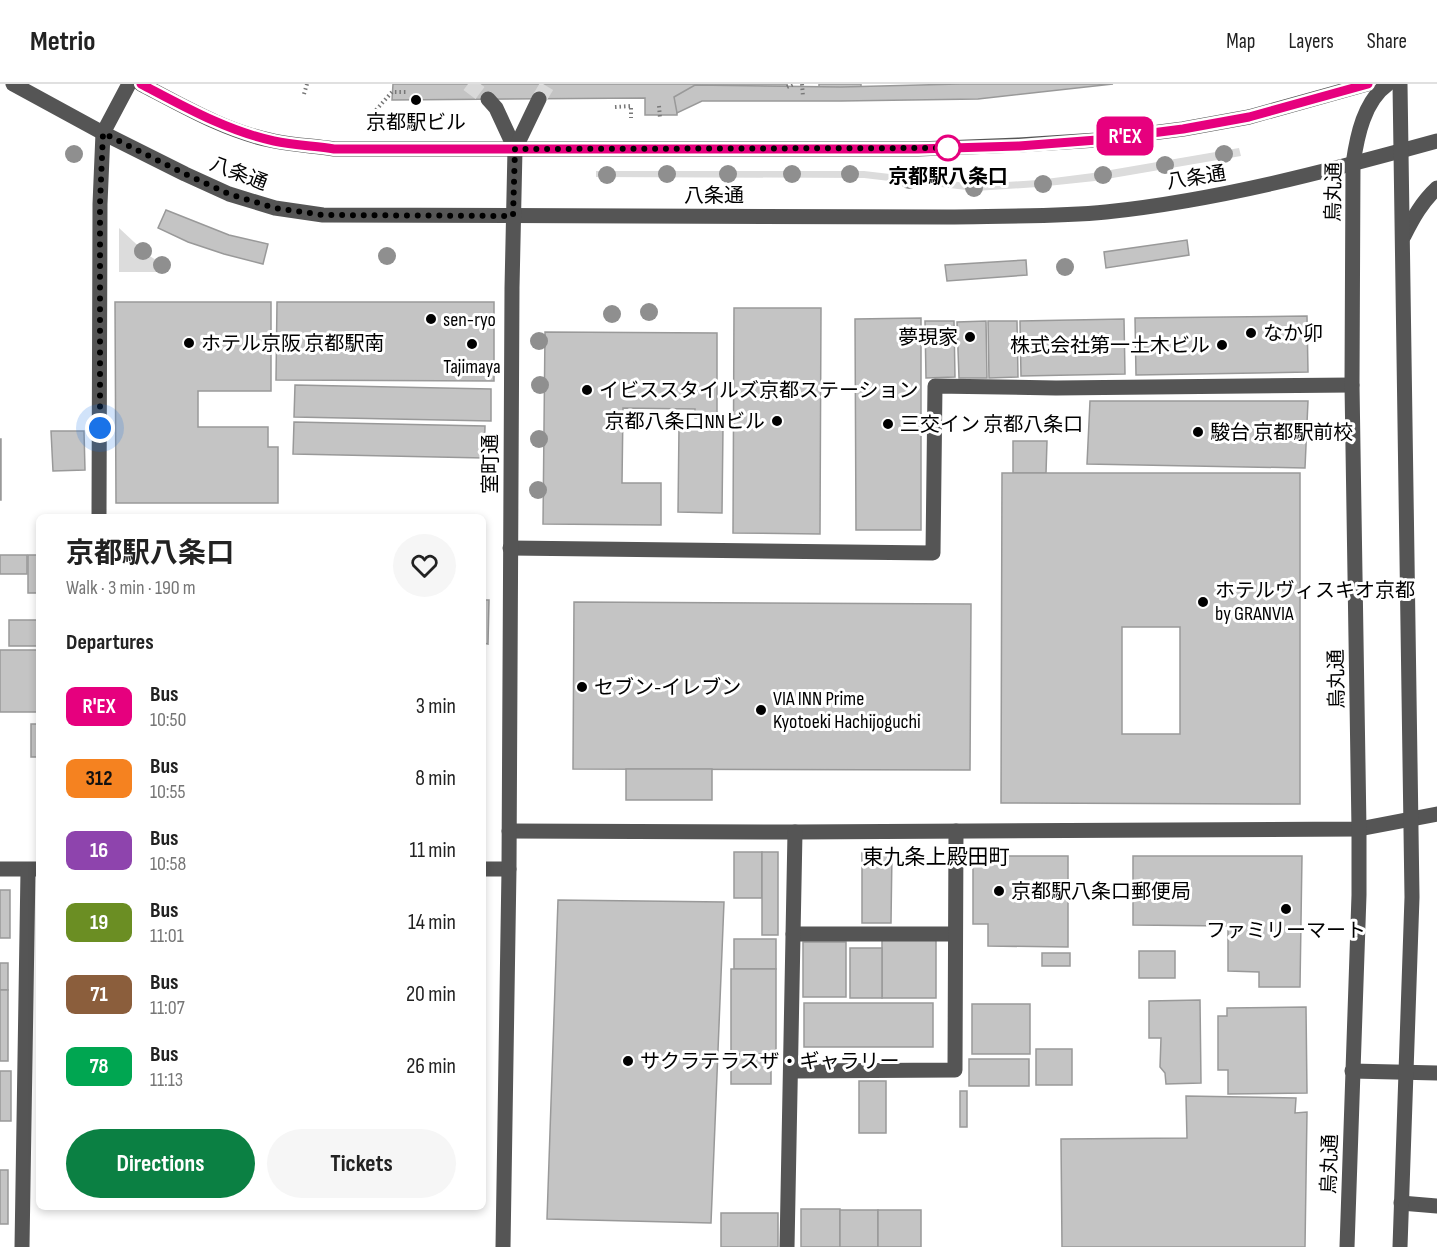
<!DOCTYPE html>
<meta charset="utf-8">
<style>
:root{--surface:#fff;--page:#f6f6f6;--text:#222;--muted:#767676;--line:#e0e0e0;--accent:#0b8043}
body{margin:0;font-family:"Sofia Sans Condensed","Noto Sans JP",sans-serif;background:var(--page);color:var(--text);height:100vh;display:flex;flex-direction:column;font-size:22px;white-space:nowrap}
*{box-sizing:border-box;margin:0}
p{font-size:20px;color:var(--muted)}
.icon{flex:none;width:33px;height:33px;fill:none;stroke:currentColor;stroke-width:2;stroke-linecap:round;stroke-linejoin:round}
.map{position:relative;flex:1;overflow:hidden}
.drawer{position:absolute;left:36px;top:430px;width:450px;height:696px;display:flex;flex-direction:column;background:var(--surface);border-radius:9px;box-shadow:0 3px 9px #0003}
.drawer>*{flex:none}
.badge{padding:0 12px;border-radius:9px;font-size:21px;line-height:39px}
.you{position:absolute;width:30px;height:30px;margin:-15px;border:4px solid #fff;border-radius:50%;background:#1a73e8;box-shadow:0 0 0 9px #1a73e833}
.map>.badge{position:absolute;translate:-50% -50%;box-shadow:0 0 0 3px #fff}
h2{padding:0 30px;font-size:22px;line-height:54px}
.round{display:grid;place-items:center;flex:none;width:63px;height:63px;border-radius:32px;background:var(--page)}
.summary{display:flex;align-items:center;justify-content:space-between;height:102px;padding:0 30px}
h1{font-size:28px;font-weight:700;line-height:45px}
.cta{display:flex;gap:12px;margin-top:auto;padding:12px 30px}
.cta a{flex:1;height:69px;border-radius:36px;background:var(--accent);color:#fff;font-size:24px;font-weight:700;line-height:69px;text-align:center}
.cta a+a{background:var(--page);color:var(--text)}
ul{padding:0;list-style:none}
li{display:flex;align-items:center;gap:18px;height:72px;padding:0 30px}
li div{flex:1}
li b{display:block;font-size:22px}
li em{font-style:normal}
li .badge{min-width:66px;font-weight:700;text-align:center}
header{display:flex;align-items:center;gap:36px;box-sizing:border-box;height:84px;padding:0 30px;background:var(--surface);border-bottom:2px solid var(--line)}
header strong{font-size:28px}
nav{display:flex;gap:33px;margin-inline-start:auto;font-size:21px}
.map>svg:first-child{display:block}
.green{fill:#dcdcdc}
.building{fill:#c4c4c4;stroke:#999;stroke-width:1.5;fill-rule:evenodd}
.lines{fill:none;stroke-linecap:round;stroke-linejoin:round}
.minor-tunnel{stroke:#d9d9d9;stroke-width:15;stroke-dasharray:15 8;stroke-linecap:butt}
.path{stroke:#777;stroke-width:4;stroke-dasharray:1.5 3;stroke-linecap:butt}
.minor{stroke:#555;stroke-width:15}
.tree{fill:#8f8f8f}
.line-casing{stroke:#fff;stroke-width:14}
.line{stroke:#e6007e;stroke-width:9}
.walk{stroke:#000;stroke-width:6;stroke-dasharray:0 10.8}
.poi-dot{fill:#000;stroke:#fff;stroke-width:2}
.stop-dot{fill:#fff;stroke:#e6007e;stroke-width:3}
.labels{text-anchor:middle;stroke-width:6;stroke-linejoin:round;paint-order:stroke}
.poi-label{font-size:20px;fill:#000;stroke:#fff;text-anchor:start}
.street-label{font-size:20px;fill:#000;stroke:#fff}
.stop-label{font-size:20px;font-weight:bold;fill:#000;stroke:#fff}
.neighbourhood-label{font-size:21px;fill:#000;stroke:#fff}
</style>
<header>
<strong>Metrio</strong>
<nav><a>Map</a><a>Layers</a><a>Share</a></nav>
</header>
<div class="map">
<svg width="1437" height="1163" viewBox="0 0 1437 1163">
<rect width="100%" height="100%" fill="#fff"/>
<!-- green -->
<g class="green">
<path d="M1239 64 1241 72 1095 97 1038 103 975 107 864 94 596 93V87H864L976 100 1038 96 1093 89Z"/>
<path d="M119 144 148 171 169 184 162 188H119Z"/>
</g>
<!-- building -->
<g class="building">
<path d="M393 0H787V14L677 16V31H645V14L392 16Z"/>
<path d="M819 0H861V12L819 13Z"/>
<path d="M959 0H1113L978 15 841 17H702L677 29 674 13 695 1 841 3Z"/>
<path d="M166 126 229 151 268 160 263 180 224 170 188 158 158 144Z"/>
<path d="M1187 156 1189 171 1106 184 1104 168Z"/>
<path d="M1026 176 1027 191 947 197 945 181Z"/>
<path d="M115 218H271V307H198V343H268V363H278V419H116Z"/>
<path d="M277 218H494V297L276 296Z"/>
<path d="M734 224H821L820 450 733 449Z"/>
<path d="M1307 232 1308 288 1136 291 1135 234Z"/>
<path d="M921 234V446H856L855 235Z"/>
<path d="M1124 235 1125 290 1021 292 1020 237Z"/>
<path d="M925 237H954L955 293 926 294Z"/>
<path d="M986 237 987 294H959L957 238Z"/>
<path d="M988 237H1017L1018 293 989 294Z"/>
<path d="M545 248 717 249V335L695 334V325L623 324 622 399H661V441L543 440Z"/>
<path d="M295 301 491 305V337L294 333Z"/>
<path d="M1090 317H1308L1305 384 1087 380Z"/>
<path d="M294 338 485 342 484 374 293 370Z"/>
<path d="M679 343H723L722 429 678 428Z"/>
<path d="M51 347H84L85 386 53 387Z"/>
<rect x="0" y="355" width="1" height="61"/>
<path d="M1013 357H1047L1046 389H1013Z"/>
<path d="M1002 389H1300V720L1001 719ZM1122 543H1180V650H1122Z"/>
<rect x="0" y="471" width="27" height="19"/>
<rect x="28" y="471" width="11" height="38"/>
<path d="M483 516H489L488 560 483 559Z"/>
<path d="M574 518 971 520 970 686 573 685Z"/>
<rect x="9" y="536" width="30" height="26"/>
<rect x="0" y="566" width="39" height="62"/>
<rect x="31" y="640" width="8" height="33"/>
<rect x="626" y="685" width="86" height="31"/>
<path d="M862 767 892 768 891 839H862Z"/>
<rect x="734" y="768" width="28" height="46"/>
<rect x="762" y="768" width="16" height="83"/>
<path d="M973 772H1068V863L988 862V840H973Z"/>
<path d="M1133 772H1302L1300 903H1259V888L1228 887V842L1133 841Z"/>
<rect x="0" y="806" width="10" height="48"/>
<path d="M558 816 724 818 711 1139 547 1135Z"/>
<rect x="734" y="855" width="42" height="30"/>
<rect x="882" y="856" width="54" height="58"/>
<rect x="803" y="858" width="43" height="55"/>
<rect x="850" y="864" width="32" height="50"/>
<rect x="1139" y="867" width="36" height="27"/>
<rect x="1042" y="869" width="28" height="13"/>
<rect x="0" y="879" width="8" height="27"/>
<rect x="731" y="885" width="45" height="85"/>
<rect x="0" y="906" width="8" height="71"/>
<path d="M1200 916 1201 999 1166 1000 1165 989 1160 983 1161 954H1149V917Z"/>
<rect x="804" y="919" width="129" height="44"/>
<rect x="972" y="920" width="58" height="50"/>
<path d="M1306 923 1307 1009 1228 1010V986H1218V932H1227V924Z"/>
<rect x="1036" y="965" width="36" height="36"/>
<rect x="731" y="970" width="40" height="30"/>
<rect x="969" y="975" width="60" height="27"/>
<rect x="0" y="987" width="11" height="50"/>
<rect x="859" y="997" width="27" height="52"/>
<rect x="960" y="1007" width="7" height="36"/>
<path d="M1186 1012 1296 1014 1295 1029 1307 1028 1305 1163H1062L1061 1055 1187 1054Z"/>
<rect x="0" y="1086" width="8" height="54"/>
<rect x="801" y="1125" width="39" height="38"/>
<rect x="840" y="1126" width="38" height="37"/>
<rect x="878" y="1126" width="43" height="37"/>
<rect x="721" y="1129" width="57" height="34"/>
</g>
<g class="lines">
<!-- minor-tunnel -->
<g class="minor-tunnel">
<path d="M468 0 488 15"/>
<path d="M539 15 548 0"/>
</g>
<!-- path -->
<g class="path">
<path d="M802 0 803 13"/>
<path d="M787 3 794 0"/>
<path d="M304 10 307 0"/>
<path d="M659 22 660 34"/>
<path d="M615 23 631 22V34"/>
<path d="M376 26 392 8H408"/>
</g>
<!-- minor -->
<g class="minor">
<path d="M13 0 103 49 185 90 229 110 275 124 323 131 947 133C1000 132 1054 133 1106 128 1219 116 1328 87 1437 57"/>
<path d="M141 0C183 22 227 48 274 57 294 61 314 62 334 65H918L1019 61 1097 56 1183 45 1249 33 1367 0"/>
<path d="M488 15 496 24 515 65"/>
<path d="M1404 152C1413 134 1422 118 1437 104"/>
<path d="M99 434 100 120 103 49 129 0"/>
<path d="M510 464 933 469 935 302 1056 304 1352 301"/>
<path d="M509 747 795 748 1359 745 1437 730"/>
<path d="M0 785H39"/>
<path d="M483 785H509"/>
<path d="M793 850H955"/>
<path d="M791 987 955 986 956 747"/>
<path d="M1352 987 1437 989"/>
<path d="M1401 1119 1437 1122"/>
<path d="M22 1163 28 786"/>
<path d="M503 1163 509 785 512 204 515 65 539 15"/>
<path d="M787 1163 795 748"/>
<path d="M1347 1163 1359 811V745L1352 301 1353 80C1357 52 1364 17 1388 0"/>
<path d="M1400 1163 1412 813 1400 0"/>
</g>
</g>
<!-- trees -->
<g class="tree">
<circle cx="74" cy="70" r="9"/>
<circle cx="1224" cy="70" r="9"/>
<circle cx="1165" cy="81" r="9"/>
<circle cx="667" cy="90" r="9"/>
<circle cx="728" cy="90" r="9"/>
<circle cx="792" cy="90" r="9"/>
<circle cx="850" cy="90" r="9"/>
<circle cx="607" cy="91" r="9"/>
<circle cx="1103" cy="91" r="9"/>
<circle cx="909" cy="96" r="9"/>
<circle cx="1043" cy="100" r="9"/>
<circle cx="974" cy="104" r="9"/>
<circle cx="143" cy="167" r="9"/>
<circle cx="387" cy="172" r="9"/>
<circle cx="162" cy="181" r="9"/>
<circle cx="1065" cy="183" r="9"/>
<circle cx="649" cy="228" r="9"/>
<circle cx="612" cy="230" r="9"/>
<circle cx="539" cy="257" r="9"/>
<circle cx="540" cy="301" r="9"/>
<circle cx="539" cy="355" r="9"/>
<circle cx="538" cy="406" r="9"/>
</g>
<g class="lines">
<!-- line casing -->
<g class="line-casing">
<path id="line" d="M141 0C183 22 227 47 274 57 293 61 314 62 334 65H918L1019 62 1097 56 1183 45 1249 33 1368 0"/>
</g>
<!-- line -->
<use href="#line" class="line"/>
<!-- walk -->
<path class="walk" d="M100 344V120L103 49 185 90 229 110 275 124 323 131 513 132 515 65 948 64"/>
</g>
<!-- markers -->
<g class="poi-dot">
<circle cx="416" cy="16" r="6"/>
<circle cx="431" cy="235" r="6"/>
<circle cx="1251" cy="249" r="6"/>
<circle cx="970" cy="253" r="6"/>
<circle cx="189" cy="259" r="6"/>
<circle cx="472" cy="260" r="6"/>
<circle cx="1222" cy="261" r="6"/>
<circle cx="587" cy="306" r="6"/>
<circle cx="777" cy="337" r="6"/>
<circle cx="888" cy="340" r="6"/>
<circle cx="1198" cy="348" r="6"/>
<circle cx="1203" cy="518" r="6"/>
<circle cx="582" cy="603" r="6"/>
<circle cx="761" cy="626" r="6"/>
<circle cx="999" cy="807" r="6"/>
<circle cx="1286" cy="825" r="6"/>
<circle cx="628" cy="977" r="6"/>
</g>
<circle class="stop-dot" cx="948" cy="64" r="12"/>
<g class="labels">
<!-- poi labels -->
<g class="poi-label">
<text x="416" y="45" text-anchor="middle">京都駅ビル</text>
<text x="443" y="242">sen-ryo</text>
<text x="1263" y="256">なか卯</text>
<text x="958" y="260" text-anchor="end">夢現家</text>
<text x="201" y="266">ホテル京阪 京都駅南</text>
<text x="1210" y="268" text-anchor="end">株式会社第一土木ビル</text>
<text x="472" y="289" text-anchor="middle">Tajimaya</text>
<text x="599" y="313">イビススタイルズ京都ステーション</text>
<text x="765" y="344" text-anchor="end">京都八条口NNビル</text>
<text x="900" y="347">三交イン 京都八条口</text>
<text x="1210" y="355">駿台 京都駅前校</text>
<text x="1215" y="513">ホテルヴィスキオ京都<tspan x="1215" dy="23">by GRANVIA</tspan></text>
<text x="594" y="610">セブン-イレブン</text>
<text x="773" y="621">VIA INN Prime<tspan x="773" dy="23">Kyotoeki Hachijoguchi</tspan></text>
<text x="1011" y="814">京都駅八条口郵便局</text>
<text x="1286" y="853" text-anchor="middle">ファミリーマート</text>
<text x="640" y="984">サクラテラスザ・ギャラリー</text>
</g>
<!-- street labels -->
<g class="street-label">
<text transform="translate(239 89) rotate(21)" y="7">八条通</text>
<text transform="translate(1196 93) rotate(-9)" y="7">八条通</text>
<text transform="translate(1333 108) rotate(-89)" y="7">烏丸通</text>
<text x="714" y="118">八条通</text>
<text transform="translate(490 380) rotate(-90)" y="7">室町通</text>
<text transform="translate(1336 595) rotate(-91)" y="7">烏丸通</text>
<text transform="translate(1329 1080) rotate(-88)" y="7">烏丸通</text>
</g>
<!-- stop labels -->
<g class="stop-label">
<text x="948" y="99">京都駅八条口</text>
</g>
<!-- neighbourhood labels -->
<g class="neighbourhood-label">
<text x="936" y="780">東九条上殿田町</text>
</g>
</g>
</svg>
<div class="you" style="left:100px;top:344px"></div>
<b class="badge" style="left:1125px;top:52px;background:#e6007e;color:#fff">R'EX</b>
<section class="drawer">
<div class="summary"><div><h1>京都駅八条口</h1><p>Walk · 3 min · 190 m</p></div><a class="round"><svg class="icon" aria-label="heart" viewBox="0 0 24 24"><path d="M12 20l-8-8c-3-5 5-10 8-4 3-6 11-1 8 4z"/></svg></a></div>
<h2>Departures</h2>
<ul>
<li><span class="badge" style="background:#e6007e;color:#fff">R'EX</span><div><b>Bus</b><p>10:50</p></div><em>3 min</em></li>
<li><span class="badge" style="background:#f58220;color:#111">312</span><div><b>Bus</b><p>10:55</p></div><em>8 min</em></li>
<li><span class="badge" style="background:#8e44ad;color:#fff">16</span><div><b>Bus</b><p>10:58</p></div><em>11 min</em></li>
<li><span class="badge" style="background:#6b8e23;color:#fff">19</span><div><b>Bus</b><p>11:01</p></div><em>14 min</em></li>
<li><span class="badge" style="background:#8b5e3c;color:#fff">71</span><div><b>Bus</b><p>11:07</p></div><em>20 min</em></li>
<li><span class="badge" style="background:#00a651;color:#fff">78</span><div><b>Bus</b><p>11:13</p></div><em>26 min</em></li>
</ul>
<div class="cta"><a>Directions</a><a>Tickets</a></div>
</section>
</div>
